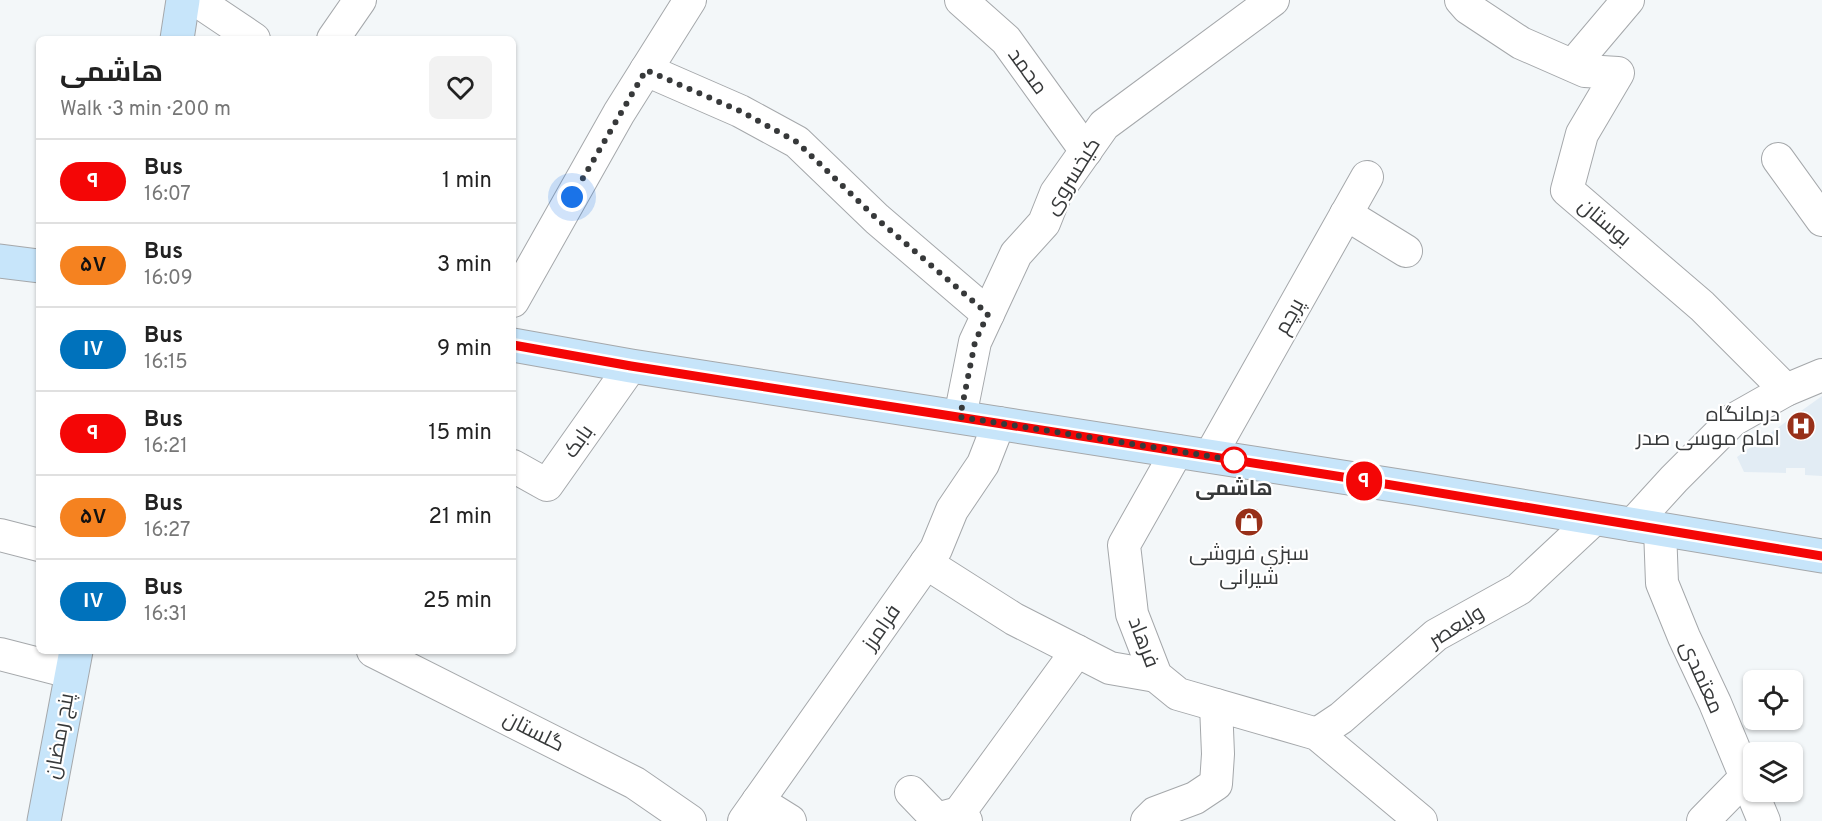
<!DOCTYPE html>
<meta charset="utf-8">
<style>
:root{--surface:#fff;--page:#f2f2f2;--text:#222;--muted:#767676;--line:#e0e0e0}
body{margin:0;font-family:Overpass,Cairo,sans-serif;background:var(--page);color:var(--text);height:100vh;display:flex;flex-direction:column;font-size:22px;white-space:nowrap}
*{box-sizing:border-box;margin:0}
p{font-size:20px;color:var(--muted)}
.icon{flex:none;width:33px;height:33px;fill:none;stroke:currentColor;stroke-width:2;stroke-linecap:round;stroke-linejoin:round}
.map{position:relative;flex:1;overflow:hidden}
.sheet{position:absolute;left:36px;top:36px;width:480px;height:618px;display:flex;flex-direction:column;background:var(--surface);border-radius:9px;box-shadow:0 2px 4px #0004}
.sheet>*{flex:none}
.badge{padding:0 12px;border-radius:20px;font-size:21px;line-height:39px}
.buttons{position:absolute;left:1743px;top:670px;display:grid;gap:12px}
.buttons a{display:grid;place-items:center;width:60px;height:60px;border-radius:9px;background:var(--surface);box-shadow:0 2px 4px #0004;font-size:30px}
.you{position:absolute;width:30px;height:30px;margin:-15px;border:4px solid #fff;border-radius:50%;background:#1a73e8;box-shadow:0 0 0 9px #1a73e833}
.map>.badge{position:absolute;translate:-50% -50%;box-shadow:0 0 0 3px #fff}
.round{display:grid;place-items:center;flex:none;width:63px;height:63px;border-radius:9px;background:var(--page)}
.head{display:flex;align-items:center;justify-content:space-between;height:102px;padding:0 24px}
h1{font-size:28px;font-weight:700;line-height:45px}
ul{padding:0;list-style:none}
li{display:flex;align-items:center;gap:18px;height:84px;padding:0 24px;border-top:2px solid var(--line)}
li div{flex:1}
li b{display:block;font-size:22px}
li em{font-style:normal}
li .badge{min-width:66px;font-weight:700;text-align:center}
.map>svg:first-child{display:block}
.built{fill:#e2ecf4}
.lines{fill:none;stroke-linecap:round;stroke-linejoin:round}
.minor-casing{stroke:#a5a8ab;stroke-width:34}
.secondary-casing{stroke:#a5a8ab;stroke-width:35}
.minor{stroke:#fff;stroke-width:32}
.secondary{stroke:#c7e5fa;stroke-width:33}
.line-casing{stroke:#fff;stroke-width:14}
.line{stroke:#f40606;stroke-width:9}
.walk{stroke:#37393a;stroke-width:6;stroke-dasharray:0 10.8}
.stop-dot{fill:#fff;stroke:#f40606;stroke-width:3}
.labels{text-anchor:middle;stroke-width:4.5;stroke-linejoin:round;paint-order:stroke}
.street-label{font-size:21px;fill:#37393a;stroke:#fff}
.poi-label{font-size:21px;fill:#37393a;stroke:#fff;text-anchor:end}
.stop-label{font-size:21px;font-weight:bold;fill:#37393a;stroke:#fff}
</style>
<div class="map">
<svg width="1822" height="821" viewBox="0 0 1822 821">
<rect width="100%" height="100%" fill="#f3f7f9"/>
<!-- built -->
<path class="built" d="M1822 396V476L1805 475V468H1786V473L1744 472 1737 457Z"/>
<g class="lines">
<!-- minor casing -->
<g class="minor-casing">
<g id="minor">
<path d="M196 0 254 39"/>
<path d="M961 0 1006 40 1086 151"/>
<path d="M1461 0 1468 8 1521 43 1585 71 1618 73 1582 134 1567 190 1702 306 1786 390"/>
<path d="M333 39 360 0"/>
<path d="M1573 65 1628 0"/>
<path d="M646 70 740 111 797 142 877 219 988 314"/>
<path d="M1778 159 1822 220"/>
<path d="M1346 214 1406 251"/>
<path d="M513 301 619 113 690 0"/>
<path d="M960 417 975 342 1016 254 1044 223 1056 193 1104 125 1273 0"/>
<path d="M1177 451 1124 545 1132 614 1156 676 1178 694 1317 734 1421 821"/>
<path d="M1210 456 1367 177"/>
<path d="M513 466 547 485 631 366"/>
<path d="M1632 525 1674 479 1733 420 1786 390 1822 375"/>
<path d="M1660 529 1662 583 1684 637 1715 703 1764 821"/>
<path d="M0 535 39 545"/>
<path d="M926 563 1014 619 1110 668 1156 676"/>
<path d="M373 651 635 783 690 821"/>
<path d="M0 654 70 672"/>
<path d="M1317 734 1341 718 1436 635 1519 589 1594 519"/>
<path d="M911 792 937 819 959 813 966 821"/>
<path d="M758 801 790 821"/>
<path d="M959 813 1077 651"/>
<path d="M744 821 936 549 952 510 983 464 999 423"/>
<path d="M1147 821 1155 813 1195 798 1216 784 1218 754 1216 705"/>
<path d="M1703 821 1745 778"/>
</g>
</g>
<!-- secondary casing -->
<g class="secondary-casing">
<g id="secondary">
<path d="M177 39 183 0"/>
<path d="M0 261 39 266"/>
<path d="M513 345 631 366 1419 489 1822 556"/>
<path d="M44 821 76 651"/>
</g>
</g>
<!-- minor -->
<use href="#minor" class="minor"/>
<!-- secondary -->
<use href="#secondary" class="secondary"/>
</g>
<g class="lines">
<!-- line casing -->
<g class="line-casing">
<path id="line" d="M513 345 631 366 1349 478 1822 556"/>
</g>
<!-- line -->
<use href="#line" class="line"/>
<!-- walk -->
<path class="walk" d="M572 197 646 70 740 111 797 142 877 219 988 314 975 342 960 417 1234 460"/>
</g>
<!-- icons -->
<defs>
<g id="hospital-disc" transform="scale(1.5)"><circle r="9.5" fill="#983019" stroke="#fff"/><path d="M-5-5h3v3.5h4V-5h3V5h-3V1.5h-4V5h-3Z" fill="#fff"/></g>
<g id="shop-disc" transform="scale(1.5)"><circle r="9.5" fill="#983019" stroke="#fff"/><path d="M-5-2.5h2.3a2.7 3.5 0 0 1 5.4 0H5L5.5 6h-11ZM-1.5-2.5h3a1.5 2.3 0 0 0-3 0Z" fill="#fff"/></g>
</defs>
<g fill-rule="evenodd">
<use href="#hospital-disc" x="1801" y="426"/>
<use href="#shop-disc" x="1249" y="522"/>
</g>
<!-- markers -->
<circle class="stop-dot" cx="1234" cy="460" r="12"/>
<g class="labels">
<!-- street labels -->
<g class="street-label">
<text transform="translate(1028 71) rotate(54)" y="7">محمد</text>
<text transform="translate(1072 176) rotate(-58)" y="7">کیخسروی</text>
<text transform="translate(1605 222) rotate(40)" y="7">بوستان</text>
<text transform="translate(1289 316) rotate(-61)" y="7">پرچم</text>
<text transform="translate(578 441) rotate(-55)" y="7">بابک</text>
<text transform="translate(1456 626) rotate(-32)" y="7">ولیعصر</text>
<text transform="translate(881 627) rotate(-55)" y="7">فرامرز</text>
<text transform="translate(1144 642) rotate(69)" y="7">فرهاد</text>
<text transform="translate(1702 677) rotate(66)" y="7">معتمدی</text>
<text transform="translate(534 731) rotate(27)" y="7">گلستان</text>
<text transform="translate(59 736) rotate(-80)" y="7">پنج رمضان</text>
</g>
<!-- poi labels -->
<g class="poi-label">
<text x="1780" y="421">درمانگاه<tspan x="1780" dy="24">امام موسی صدر</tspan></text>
<text x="1249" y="560" text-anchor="middle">سبزی فروشی<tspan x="1249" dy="24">شیرانی</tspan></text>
</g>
<!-- stop labels -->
<g class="stop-label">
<text x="1234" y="495">هاشمی</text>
</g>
</g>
</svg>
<div class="buttons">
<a><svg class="icon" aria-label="locate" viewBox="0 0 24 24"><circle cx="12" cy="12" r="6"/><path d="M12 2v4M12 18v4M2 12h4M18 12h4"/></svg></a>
<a><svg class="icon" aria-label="layers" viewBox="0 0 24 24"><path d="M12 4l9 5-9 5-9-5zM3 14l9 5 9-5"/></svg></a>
</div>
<div class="you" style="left:572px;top:197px"></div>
<b class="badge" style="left:1364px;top:481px;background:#f40606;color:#fff">۹</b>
<section class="sheet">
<div class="head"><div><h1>هاشمی</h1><p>Walk · 3 min · 200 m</p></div><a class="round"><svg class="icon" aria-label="heart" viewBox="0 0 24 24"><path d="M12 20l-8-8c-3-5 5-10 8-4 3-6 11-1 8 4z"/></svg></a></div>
<ul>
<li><span class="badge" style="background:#f40606;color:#fff">۹</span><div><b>Bus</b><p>16:07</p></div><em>1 min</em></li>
<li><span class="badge" style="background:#f58220;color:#111">۵۷</span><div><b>Bus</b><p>16:09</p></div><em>3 min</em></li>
<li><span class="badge" style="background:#0072bc;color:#fff">۱۷</span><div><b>Bus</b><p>16:15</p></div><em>9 min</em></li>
<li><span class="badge" style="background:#f40606;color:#fff">۹</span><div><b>Bus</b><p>16:21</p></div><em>15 min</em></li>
<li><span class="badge" style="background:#f58220;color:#111">۵۷</span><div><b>Bus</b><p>16:27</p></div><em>21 min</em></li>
<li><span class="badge" style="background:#0072bc;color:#fff">۱۷</span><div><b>Bus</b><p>16:31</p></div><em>25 min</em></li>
</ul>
</section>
</div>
